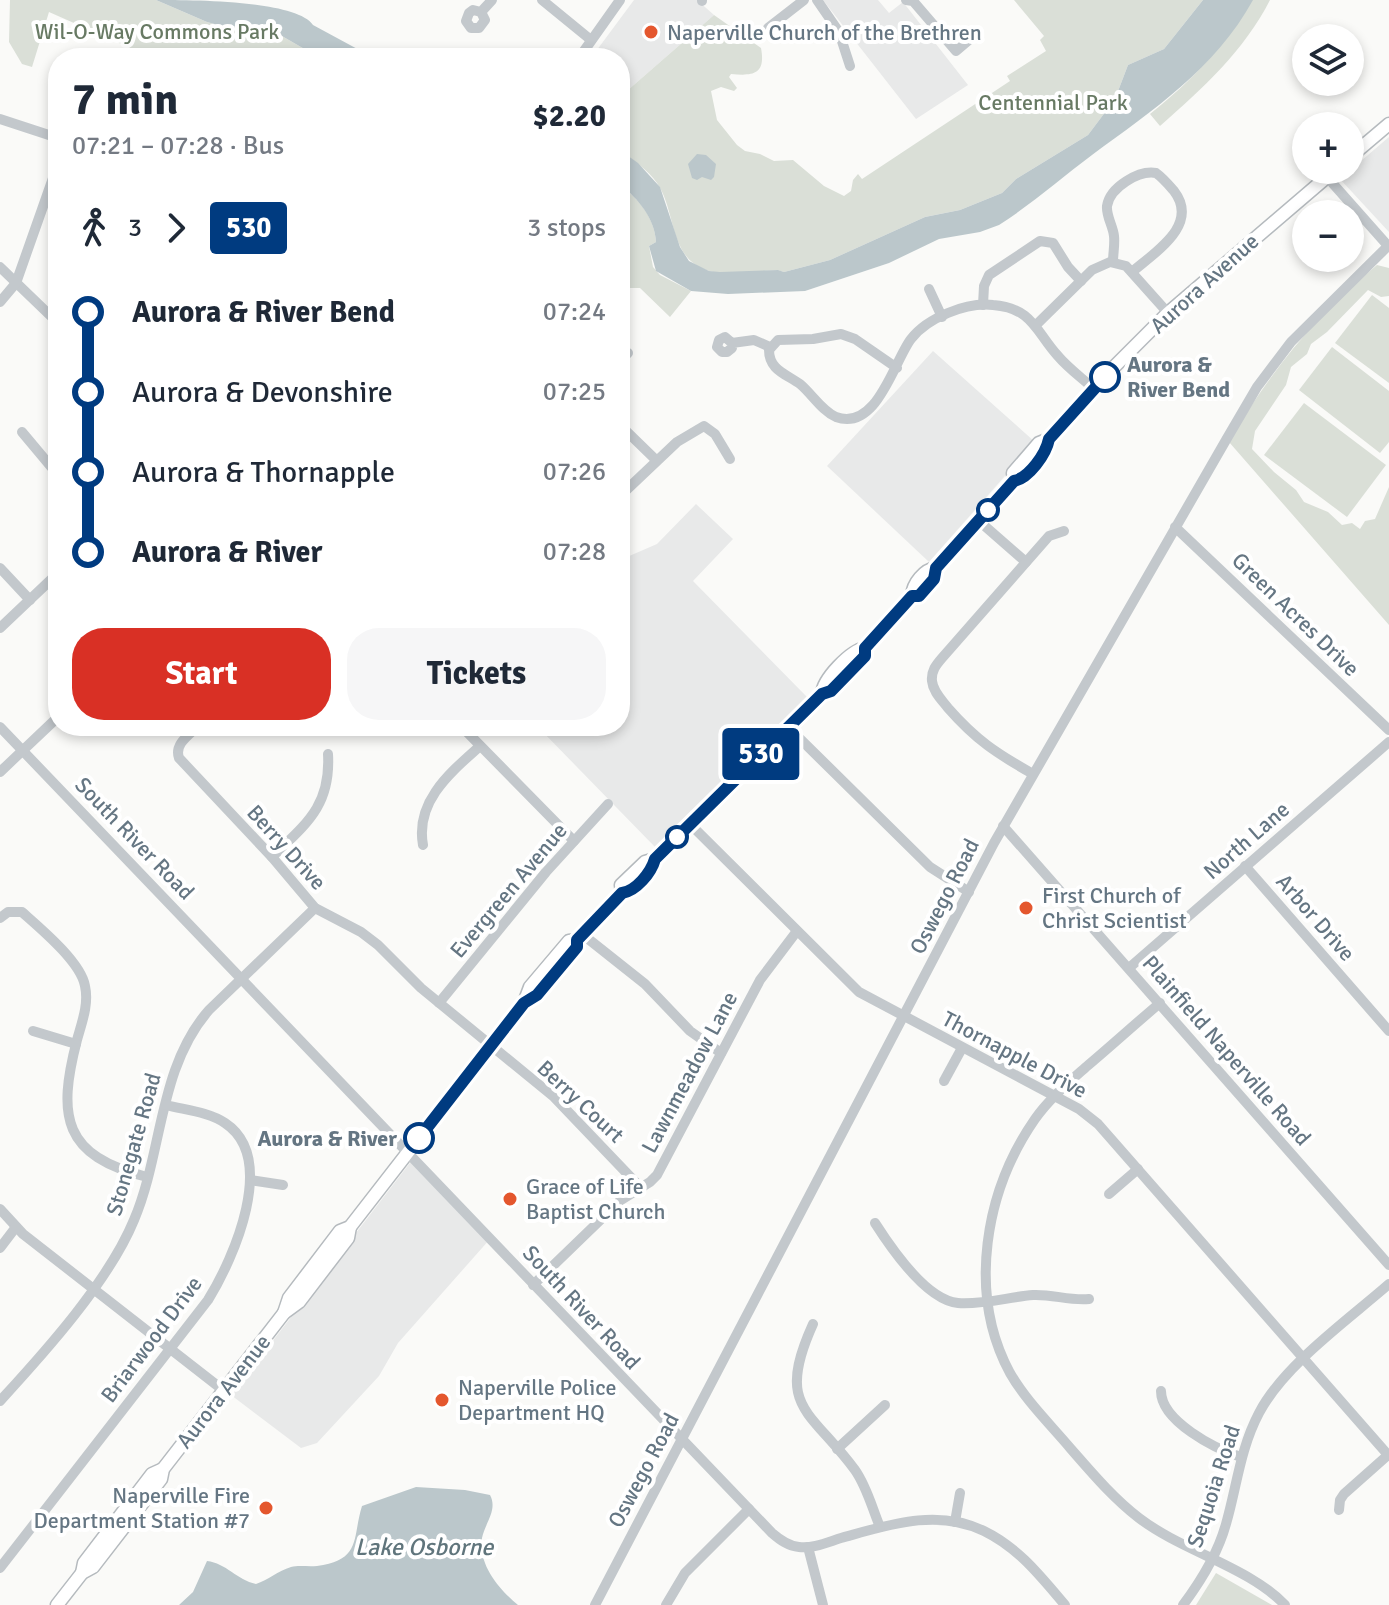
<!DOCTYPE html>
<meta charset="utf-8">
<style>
:root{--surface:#fff;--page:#f6f6f7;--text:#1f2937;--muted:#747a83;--accent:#d93025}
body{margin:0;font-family:Signika,sans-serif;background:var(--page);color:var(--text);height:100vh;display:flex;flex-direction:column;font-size:30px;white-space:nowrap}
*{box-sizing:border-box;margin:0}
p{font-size:26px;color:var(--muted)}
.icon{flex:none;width:44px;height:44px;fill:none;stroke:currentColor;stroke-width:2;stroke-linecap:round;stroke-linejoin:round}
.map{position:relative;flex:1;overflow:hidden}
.panel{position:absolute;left:48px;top:48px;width:582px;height:688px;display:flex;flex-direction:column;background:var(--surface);border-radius:32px;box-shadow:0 4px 12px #0003}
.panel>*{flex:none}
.badge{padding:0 16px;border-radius:6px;font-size:28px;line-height:52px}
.tools{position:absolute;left:1292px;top:24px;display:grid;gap:16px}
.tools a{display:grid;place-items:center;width:72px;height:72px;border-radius:50%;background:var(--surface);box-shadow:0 4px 12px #0003;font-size:40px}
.map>.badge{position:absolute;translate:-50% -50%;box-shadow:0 0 0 4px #fff}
.legs{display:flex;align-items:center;gap:12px;height:88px;padding:0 24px;font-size:26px}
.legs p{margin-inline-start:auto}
.head{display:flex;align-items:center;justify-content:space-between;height:136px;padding:0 24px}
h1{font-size:44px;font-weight:700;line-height:60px}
.action{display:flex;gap:16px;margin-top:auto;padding:16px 24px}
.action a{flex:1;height:92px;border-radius:32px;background:var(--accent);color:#fff;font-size:32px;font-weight:700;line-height:92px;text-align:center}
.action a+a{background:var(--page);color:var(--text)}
ul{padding:0 24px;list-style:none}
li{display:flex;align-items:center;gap:28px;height:80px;font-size:30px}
li i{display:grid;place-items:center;width:12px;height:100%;margin:0 10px;background:currentColor}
li i::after{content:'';width:20px;height:20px;margin:-10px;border:6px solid;border-radius:50%;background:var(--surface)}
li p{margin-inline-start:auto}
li:first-child i{background:linear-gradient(#0000 50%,currentColor 0)}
li:last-child i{background:linear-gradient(currentColor 50%,#0000 0)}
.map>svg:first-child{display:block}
.built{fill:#e8e9e9}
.green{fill:#dadfd7}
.water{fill:#bbc7cb}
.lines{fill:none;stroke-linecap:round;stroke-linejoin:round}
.major-casing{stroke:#b5babe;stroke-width:15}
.minor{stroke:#c3c8cc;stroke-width:10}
.major{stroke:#fff;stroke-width:12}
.line-1-casing{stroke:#fff;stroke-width:18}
.line-1{stroke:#003b80;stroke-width:12}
.poi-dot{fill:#e4572e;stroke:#fff;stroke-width:3}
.stop-1-dot{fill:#fff;stroke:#003b80;stroke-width:4}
.labels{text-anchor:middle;stroke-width:8;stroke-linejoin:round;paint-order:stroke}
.park-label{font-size:22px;fill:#687a64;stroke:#fff}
.poi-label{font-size:22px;fill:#657683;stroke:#fff;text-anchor:start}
.street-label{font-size:22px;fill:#657683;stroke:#fff}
.stop-label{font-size:22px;font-weight:bold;fill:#657683;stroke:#fff;text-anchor:start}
.water-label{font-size:24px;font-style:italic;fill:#60757c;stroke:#fff}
</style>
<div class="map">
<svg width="1389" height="1605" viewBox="0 0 1389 1605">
<rect width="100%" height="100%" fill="#fafaf8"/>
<!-- built -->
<g class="built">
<path d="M634 0H697L714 15 620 97V58H591Z"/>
<path d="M823 0H878L889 13 903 2 968 85 916 119Z"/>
<path d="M1389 137V232L1340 179Z"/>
<path d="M933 351 1035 442 929 562 827 466Z"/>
<path d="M696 504 733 539 693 581 807 697 655 847 537 726H620V560L657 544Z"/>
<path d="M413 1159 490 1239 398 1343 379 1376 317 1443 301 1448 231 1395Z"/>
</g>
<!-- green -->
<g class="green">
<path d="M10 0H156L207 22 222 26 268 28 320 58H153L49 12 32 67 22 64 9 42Z"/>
<path d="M1014 0H1203L1164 49 1128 65 1115 99 1088 135 1016 179 1002 193 960 210 925 217 830 260 784 272 777 270C758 271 727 276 709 271 668 259 677 212 657 183 648 170 633 160 620 150V97L714 15 761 48C766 75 753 76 731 74L729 77 737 88 734 91 721 87 711 91 717 120 737 145 745 151 760 154 774 161 793 160 824 186 844 196 851 191 853 180 858 174 862 179 1010 81 1007 76 1046 51 1040 40 1044 36Z"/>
<path d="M1252 0H1270C1244 51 1203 88 1160 126L1150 114C1194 79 1222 48 1252 0Z"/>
<path d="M620 186C639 198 655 219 656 242L649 246 653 267 660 275 691 291 670 317 640 288H620Z"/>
<path d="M1377 265 1389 268V296L1381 297 1368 290 1327 332 1311 344 1307 354 1291 367 1286 385 1255 431 1252 449 1274 472 1296 490 1304 502 1328 512 1342 525 1352 523 1360 529 1365 521 1375 519 1389 487V625L1229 442C1269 373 1315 316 1377 265Z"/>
<path d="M1372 295 1389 308V383L1335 343Z"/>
<path d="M1332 347 1389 391V442L1380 453 1299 390Z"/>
<path d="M1304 403 1386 465 1347 517 1264 455Z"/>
<path d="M1216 1573 1272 1605H1196Z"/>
</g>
<!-- water -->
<g class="water">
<path d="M156 0C190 0 296 0 313 25L374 58H320L268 28 222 26 207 22Z"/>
<path d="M1203 0H1253C1215 69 1153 110 1092 155 1061 178 1032 204 999 225L980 232 939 239 889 263 805 291 728 294 691 291 656 271 649 246 656 242C655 219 638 198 620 185V150L638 163 660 187 680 247 689 261 709 271 720 272 778 270 784 272 830 260 925 217 960 210 1002 193 1016 179 1088 135 1115 99 1128 65 1164 49Z"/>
<path d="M697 154 706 155 716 164 714 177 711 180 702 177 697 180 692 178 688 164Z"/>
<path d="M416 1487 465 1490 490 1495C498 1510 485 1523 482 1538 478 1565 499 1589 518 1605H179L193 1592 207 1561C226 1563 237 1580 256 1584 268 1580 278 1571 291 1567 299 1565 308 1567 317 1566 362 1560 352 1538 362 1506Z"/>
</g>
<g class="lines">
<!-- major casing -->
<g class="major-casing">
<g id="major">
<path d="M1350 157 1389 124"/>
<path d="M1014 481 1013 473 1039 443 1049 439 1111 370 1168 313 1335 170"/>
<path d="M912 596C913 583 924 570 936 568L1014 481C1029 478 1046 454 1049 439"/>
<path d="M822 694C823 679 850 651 865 648"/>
<path d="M622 893 621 885 645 862 655 859 822 694 831 691 865 656V648L912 596H919L934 579 936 568"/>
<path d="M524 1003 537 995 577 947V940"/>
<path d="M284 1313 289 1298 340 1231 350 1227 524 1003 530 987 569 941 577 940 622 893C636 891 651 873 655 859"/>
<path d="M82 1573 84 1563 152 1474 163 1469"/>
<path d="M57 1605 82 1573 93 1567 161 1479 163 1469 284 1313 299 1302 348 1238 350 1227"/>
</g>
</g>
<!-- minor -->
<g class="minor">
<path d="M542 0 591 40"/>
<path d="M702 0V1"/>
<path d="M817 0 839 32 850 66"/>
<path d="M906 0 913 1 956 51 969 40"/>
<path d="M481 12 485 20 479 28H471L466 21 469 13 473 10 481 12 492 0"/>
<path d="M768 28 804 0"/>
<path d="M579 58 620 0"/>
<path d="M0 119 58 138"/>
<path d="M1327 177 1389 247"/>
<path d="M1113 262C1113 253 1115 245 1114 236 1113 226 1106 216 1107 206 1110 187 1139 170 1156 173 1163 178 1168 184 1174 191 1200 225 1155 252 1132 272"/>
<path d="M0 267 58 323"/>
<path d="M929 289 942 317"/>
<path d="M0 302 16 283 58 164"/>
<path d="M983 305 984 286 989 275 1040 241 1053 243 1068 267 1081 281"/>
<path d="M1036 325 1092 270 1110 262 1126 266 1168 313"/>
<path d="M732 343V348L727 352H722L717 347 719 340 725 337 732 343 754 340 770 347"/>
<path d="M620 361 628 353"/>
<path d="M897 368 855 339 841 334 813 339 778 340 769 350C769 370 786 374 800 384 812 394 822 411 836 417 877 432 894 361 911 339 927 318 966 302 993 305 1033 308 1036 332 1058 356 1068 368 1082 378 1094 389"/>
<path d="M620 425 656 460"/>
<path d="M22 432 58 475"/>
<path d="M620 496 677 442 704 426 715 434 730 459"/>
<path d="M979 521 1026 562"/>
<path d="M1175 527 1389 730"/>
<path d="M0 568 30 600"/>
<path d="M0 628 58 573"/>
<path d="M198 726C189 735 174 744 179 758L272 857 315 908 361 932 378 945 421 988 554 1097 641 1188"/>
<path d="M461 726 574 841"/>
<path d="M0 727 772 1533C780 1540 788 1546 799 1547 812 1549 828 1542 841 1538 888 1525 937 1508 984 1531 1019 1548 1041 1577 1065 1605"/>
<path d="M788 727 930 867 969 892"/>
<path d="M0 772 58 717"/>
<path d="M1033 774C996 753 976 740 948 708 942 700 933 692 932 681 931 671 936 665 942 658L1049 536 1064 531"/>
<path d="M690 824 859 992 1079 1109 1098 1124 1389 1456"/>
<path d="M1003 826 1389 1265"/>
<path d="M423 845C415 801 451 772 480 746"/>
<path d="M272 857C306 824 331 806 328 754"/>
<path d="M1245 866 1389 1031"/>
<path d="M0 918 8 912H22C40 928 81 962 85 986 89 1004 82 1022 77 1040 57 1117 63 1156 147 1177"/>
<path d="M582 934 645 984 690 1031 721 1053"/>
<path d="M1129 968 1389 742"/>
<path d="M439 1003 546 872 608 804"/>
<path d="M1160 1003C1135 1024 1111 1046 1086 1067 1068 1083 1049 1099 1035 1119 985 1191 967 1293 1010 1373 1026 1401 1050 1424 1071 1449 1092 1473 1113 1498 1139 1518 1182 1551 1249 1567 1285 1605"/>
<path d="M33 1031 76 1044"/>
<path d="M944 1081 962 1048"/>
<path d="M250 1180 283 1185"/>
<path d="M1109 1194 1138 1169"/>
<path d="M0 1209 23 1234 223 1390"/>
<path d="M875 1223C891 1248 926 1300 958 1303 982 1305 1009 1297 1033 1295 1052 1294 1070 1301 1089 1299"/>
<path d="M0 1248 16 1227"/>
<path d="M533 1285 621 1200 650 1182 657 1175 760 980 797 931"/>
<path d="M813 1324C775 1408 810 1409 855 1470 867 1487 872 1508 880 1527"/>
<path d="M1161 1391C1161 1421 1215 1449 1241 1457"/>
<path d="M0 1401C45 1352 109 1281 134 1220 163 1152 158 1068 209 1010L315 908"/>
<path d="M837 1449 885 1405"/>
<path d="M1339 1510 1340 1500 1344 1494 1388 1455"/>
<path d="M955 1522 960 1493"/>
<path d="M808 1547 823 1605"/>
<path d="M0 1568 208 1300C234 1258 278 1158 225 1123 209 1112 185 1110 166 1105"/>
<path d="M595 1605 994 843 1226 440 1257 387 1291 342 1388 246"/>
<path d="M666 1605 685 1573 749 1509"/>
<path d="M1183 1605C1201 1581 1218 1553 1226 1524 1237 1486 1240 1449 1259 1413 1284 1365 1348 1320 1389 1284"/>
</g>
<!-- major -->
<use href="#major" class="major"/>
</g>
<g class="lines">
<!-- line-1 casing -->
<g class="line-1-casing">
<path id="line-1" d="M419 1138 524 1003 537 995 577 947V940L622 893C636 891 651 873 655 859L822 694 831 691 865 656V648L912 596H919L934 579 936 568 1014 481C1029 478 1046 454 1049 439L1105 377"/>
</g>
<!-- line-1 -->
<use href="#line-1" class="line-1"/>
</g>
<!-- markers -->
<g class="poi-dot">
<circle cx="651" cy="32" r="8"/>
<circle cx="1026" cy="908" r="8"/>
<circle cx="510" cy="1199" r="8"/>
<circle cx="442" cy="1400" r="8"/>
<circle cx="266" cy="1508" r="8"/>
</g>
<g class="stop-1-dot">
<circle cx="1105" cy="377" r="14"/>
<circle cx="988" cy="510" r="10"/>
<circle cx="677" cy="837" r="10"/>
<circle cx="419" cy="1138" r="14"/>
</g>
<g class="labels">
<!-- park labels -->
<g class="park-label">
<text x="157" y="39">Wil-O-Way Commons Park</text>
<text x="1053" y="110">Centennial Park</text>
</g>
<!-- poi labels -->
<g class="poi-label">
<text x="667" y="40">Naperville Church of the Brethren</text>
<text x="1042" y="903">First Church of<tspan x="1042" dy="25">Christ Scientist</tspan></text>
<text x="526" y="1194">Grace of Life<tspan x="526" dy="25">Baptist Church</tspan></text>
<text x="458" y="1395">Naperville Police<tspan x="458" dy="25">Department HQ</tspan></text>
<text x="250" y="1503" text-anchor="end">Naperville Fire<tspan x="250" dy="25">Department Station #7</tspan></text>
</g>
<!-- street labels -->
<g class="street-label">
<text transform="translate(1204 283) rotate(-42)" y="8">Aurora Avenue</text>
<text transform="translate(1296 614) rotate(44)" y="8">Green Acres Drive</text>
<text transform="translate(135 838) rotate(46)" y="8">South River Road</text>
<text transform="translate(1246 840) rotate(-41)" y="8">North Lane</text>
<text transform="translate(287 847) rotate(48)" y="8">Berry Drive</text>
<text transform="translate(508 890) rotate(-50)" y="8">Evergreen Avenue</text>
<text transform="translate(944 896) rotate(-63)" y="8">Oswego Road</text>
<text transform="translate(1316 917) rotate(49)" y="8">Arbor Drive</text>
<text transform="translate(1227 1050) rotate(49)" y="8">Plainfield Naperville Road</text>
<text transform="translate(1015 1054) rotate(28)" y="8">Thornapple Drive</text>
<text transform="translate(689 1072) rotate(-62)" y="8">Lawnmeadow Lane</text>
<text transform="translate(581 1101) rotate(43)" y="8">Berry Court</text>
<text transform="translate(133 1144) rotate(-74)" y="8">Stonegate Road</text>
<text transform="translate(582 1307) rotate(47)" y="8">South River Road</text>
<text transform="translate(151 1339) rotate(-53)" y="8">Briarwood Drive</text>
<text transform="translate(223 1391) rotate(-52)" y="8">Aurora Avenue</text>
<text transform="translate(643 1470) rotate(-62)" y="8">Oswego Road</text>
<text transform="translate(1213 1486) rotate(-72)" y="8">Sequoia Road</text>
</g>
<!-- stop labels -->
<g class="stop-label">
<text x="1127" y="372">Aurora &amp;<tspan x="1127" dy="25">River Bend</tspan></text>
<text x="397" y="1146" text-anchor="end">Aurora &amp; River</text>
</g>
<!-- water labels -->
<g class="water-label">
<text x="424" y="1555">Lake Osborne</text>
</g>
</g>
</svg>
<div class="tools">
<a><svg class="icon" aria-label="layers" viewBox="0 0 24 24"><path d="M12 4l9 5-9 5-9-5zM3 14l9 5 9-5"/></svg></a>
<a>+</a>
<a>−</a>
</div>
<b class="badge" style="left:761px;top:754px;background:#003b80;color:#fff">530</b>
<section class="panel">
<div class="head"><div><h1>7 min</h1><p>07:21 – 07:28 · Bus</p></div><b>$2.20</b></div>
<div class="legs"><svg class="icon" aria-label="walk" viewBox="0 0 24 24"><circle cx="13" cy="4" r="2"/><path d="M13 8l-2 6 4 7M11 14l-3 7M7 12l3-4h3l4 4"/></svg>3<svg class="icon" aria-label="forward" viewBox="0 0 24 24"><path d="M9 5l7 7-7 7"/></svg><b class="badge" style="background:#003b80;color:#fff">530</b><p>3 stops</p></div>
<ul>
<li><i style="color:#003b80"></i><b>Aurora &amp; River Bend</b><p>07:24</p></li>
<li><i style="color:#003b80"></i><span>Aurora &amp; Devonshire</span><p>07:25</p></li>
<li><i style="color:#003b80"></i><span>Aurora &amp; Thornapple</span><p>07:26</p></li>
<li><i style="color:#003b80"></i><b>Aurora &amp; River</b><p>07:28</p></li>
</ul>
<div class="action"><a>Start</a><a>Tickets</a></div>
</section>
</div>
